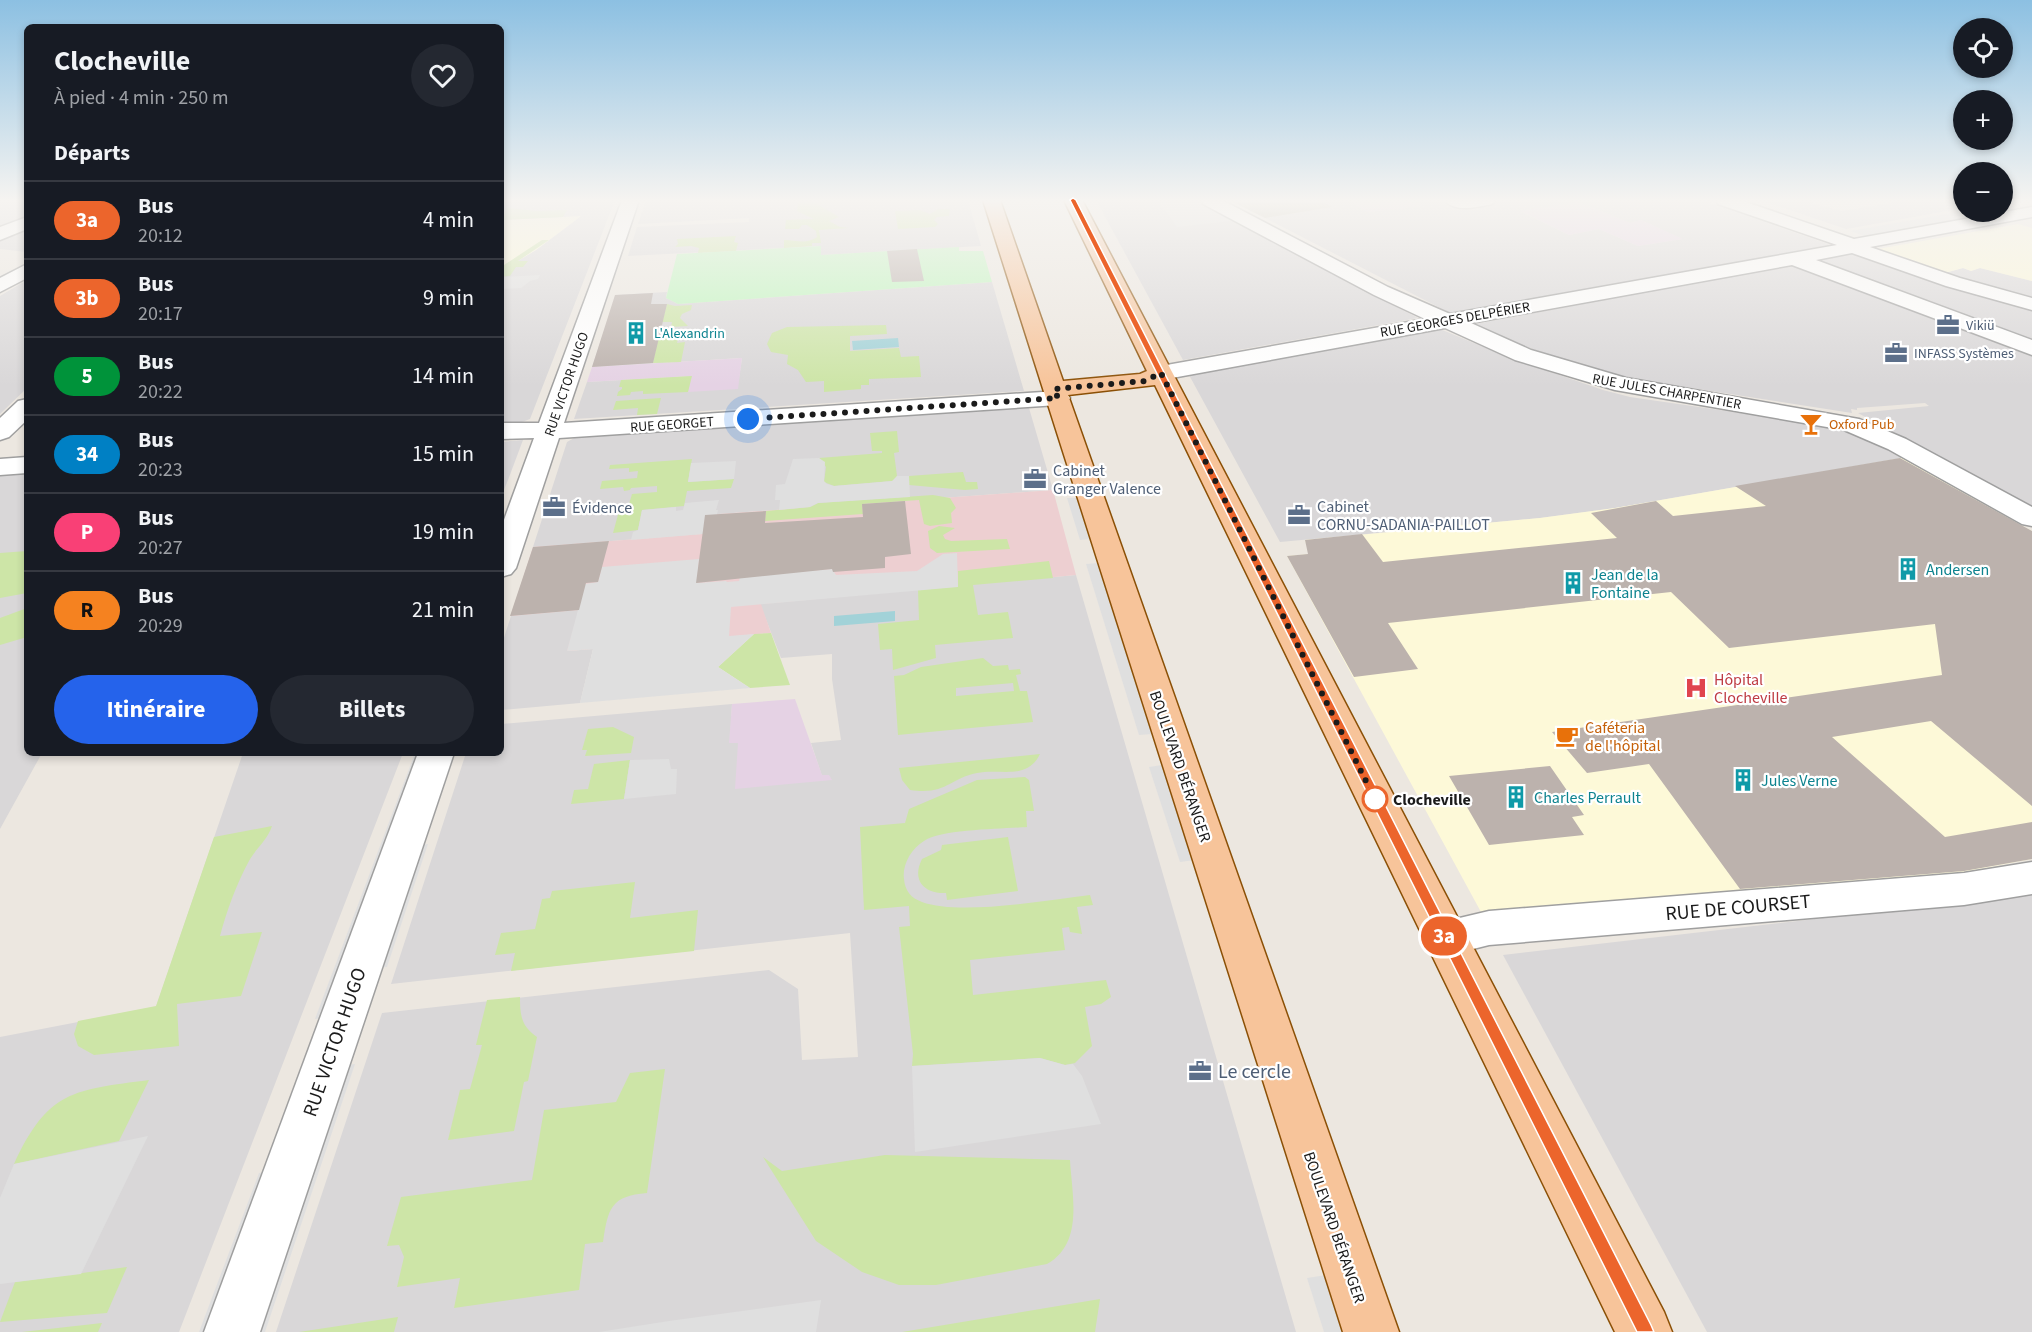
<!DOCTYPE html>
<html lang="fr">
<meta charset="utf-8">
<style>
:root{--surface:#171b24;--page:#242831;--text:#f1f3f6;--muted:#9ea1a6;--line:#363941;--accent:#2563eb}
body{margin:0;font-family:"Source Sans 3",sans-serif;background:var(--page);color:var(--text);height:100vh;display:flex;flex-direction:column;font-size:22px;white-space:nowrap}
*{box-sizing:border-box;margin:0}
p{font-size:20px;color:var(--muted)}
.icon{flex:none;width:33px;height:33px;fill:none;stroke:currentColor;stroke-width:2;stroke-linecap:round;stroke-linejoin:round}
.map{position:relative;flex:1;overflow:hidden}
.panel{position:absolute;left:24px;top:24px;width:480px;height:732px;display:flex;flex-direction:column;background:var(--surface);border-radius:9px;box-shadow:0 3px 9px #0003}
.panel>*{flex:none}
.badge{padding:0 12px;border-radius:20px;font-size:21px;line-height:39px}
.controls{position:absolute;left:1953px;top:18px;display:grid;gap:12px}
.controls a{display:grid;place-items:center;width:60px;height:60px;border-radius:50%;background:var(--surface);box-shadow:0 3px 9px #0003;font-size:30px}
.you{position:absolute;width:30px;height:30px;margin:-15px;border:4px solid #fff;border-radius:50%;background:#1a73e8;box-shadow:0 0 0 9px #1a73e833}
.map>.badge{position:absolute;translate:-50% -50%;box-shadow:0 0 0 3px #fff}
h2{padding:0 30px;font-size:22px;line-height:54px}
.round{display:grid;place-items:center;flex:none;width:63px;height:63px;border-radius:32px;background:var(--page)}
.summary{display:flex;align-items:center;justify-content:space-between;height:102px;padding:0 30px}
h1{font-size:28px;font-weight:700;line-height:45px}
.action{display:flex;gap:12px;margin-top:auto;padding:12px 30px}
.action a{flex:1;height:69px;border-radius:36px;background:var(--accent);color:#fff;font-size:24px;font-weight:700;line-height:69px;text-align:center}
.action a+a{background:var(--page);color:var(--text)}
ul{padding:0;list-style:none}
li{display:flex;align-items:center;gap:18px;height:78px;padding:0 30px;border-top:2px solid var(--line)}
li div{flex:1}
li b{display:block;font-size:22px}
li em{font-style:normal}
li .badge{min-width:66px;font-weight:700;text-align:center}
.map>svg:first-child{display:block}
.residential{fill:#d9d7d8;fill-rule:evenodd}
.commercial{fill:#edcfd1}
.industrial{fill:#e5d2e4}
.education{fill:#fdf9d8}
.construction{fill:#c0bdac}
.grass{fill:#cde5a7;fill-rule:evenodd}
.park{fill:#bff6bd}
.parking{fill:#dfdfdf}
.water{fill:#a2d2d8}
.building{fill:#bcb2ad}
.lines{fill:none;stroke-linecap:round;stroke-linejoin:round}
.minor-casing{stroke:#9f9f9f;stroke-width:3}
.primary-casing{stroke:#8b5006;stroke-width:3}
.minor{fill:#fff;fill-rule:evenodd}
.primary{fill:#f7c49a;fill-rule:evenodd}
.line{fill:#ec652c;stroke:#fff;stroke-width:1.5}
.walk{stroke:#1b1b1b;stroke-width:6;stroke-dasharray:0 10.8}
.stop-dot{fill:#fff;stroke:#ec652c;stroke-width:3}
.labels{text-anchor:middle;stroke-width:4.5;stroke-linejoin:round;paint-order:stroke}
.far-street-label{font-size:14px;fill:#1b1b1b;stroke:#fff}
.far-service-label{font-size:14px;fill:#4e5e75;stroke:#fff;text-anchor:start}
.far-culture-label{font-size:14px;fill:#0d838f;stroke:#fff;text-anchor:start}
.far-food-label{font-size:14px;fill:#c56008;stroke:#fff;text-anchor:start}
.service-label{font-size:16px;fill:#4e5e75;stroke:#fff;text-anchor:start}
.culture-label{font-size:16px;fill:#0d838f;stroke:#fff;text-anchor:start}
.health-label{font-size:16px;fill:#be3a42;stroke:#fff;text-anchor:start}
.food-label{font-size:16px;fill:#c56008;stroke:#fff;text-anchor:start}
.street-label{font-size:16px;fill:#1b1b1b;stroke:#fff}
.stop-label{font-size:16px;font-weight:bold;fill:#1b1b1b;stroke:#fff;text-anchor:start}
.near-street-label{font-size:20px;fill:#1b1b1b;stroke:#fff}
.near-service-label{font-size:20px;fill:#4e5e75;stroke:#fff;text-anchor:start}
</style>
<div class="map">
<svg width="2032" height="1332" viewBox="0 0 2032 1332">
<rect width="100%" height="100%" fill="#ece7e0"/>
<!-- residential -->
<g class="residential">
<path d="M0 200H27V217L0 229Z"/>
<path d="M501 200H615L530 419 522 422 501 423V271L536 250 580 217 501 220Z"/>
<path d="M646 200H968L981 246 821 255 820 246 628 256 637 227 749 222V218L638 224Z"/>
<path d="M1096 200H1193L1418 318 1183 360Z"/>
<path d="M1320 200H1349L1367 212 1422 206 1414 200H1443L1457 208 1517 200H1701L1831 245 1450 313 1265 218 1331 207ZM1579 202 1630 223 1641 220 1682 239 1638 246 1599 229 1569 235 1522 212Z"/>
<path d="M1760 200H1800L1842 211 1909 200H1963L1964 208 1846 229Z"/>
<path d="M27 226V252L0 249V239Z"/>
<path d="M1857 253 2032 308V341L1818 260Z"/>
<path d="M1798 264 2032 354V507L1858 413 1929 406 1925 403 1857 408V410L1851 409 1852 413 1614 376 1523 346 1475 324Z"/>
<path d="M1963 268 1971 271 1980 268 2032 281V301L1941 274Z"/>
<path d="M27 280V388L0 414V296Z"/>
<path d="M992 282 1024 391 574 419 587 382 692 376 739 378 742 358 592 367 616 295 667 292 666 298 678 304Z"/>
<path d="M1440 329 1510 358 1603 390 1630 397 1824 425 1859 435 1903 458 1615 508 1540 518 1280 542 1189 375Z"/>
<path d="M1029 408 1053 490 706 515 703 534 533 547 567 442 576 437Z"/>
<path d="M523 440 508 480 501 497V442Z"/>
<path d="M27 473V753H42L0 829V475Z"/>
<path d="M1076 575 1296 1332H276L382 1013 769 970 798 989 802 1060 858 1057 850 933 391 984 466 753H501V724L732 704 730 743H738L822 776 811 743 841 740 832 679V654L781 658 760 604Z"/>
<path d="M579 610 568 651 593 649 580 703 501 710V647L511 616Z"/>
<path d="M243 753H403L179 1332H0V1037L156 1007Z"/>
<path d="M2032 894V1332H1707L1503 955Z"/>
</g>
<!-- commercial -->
<path class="commercial" d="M1053 490 1076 575 761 604 771 633 567 651 579 610 511 616 533 547 702 534 705 515Z"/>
<!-- industrial -->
<g class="industrial">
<path d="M1349 200H1414L1423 206 1367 212Z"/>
<path d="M1579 202 1630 223 1641 220 1683 239 1638 246 1599 229 1569 235 1521 211Z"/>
<path d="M742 358 738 389 688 392 691 376 587 382 592 367Z"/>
<path d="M795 699 822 775H829L832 780 735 789 738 743H729L732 704Z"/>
</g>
<!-- education -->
<g class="education">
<path d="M581 216 536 250 501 271V220Z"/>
<path d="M2018 224 2032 228V281L1980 268 1971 271 1963 268 1941 274 1872 250Z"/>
<path d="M1902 458 2032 531V859L1943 876 1481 912 1287 556 1309 554 1305 540 1540 518 1615 508Z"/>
</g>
<!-- construction -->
<path class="construction" d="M1229 200H1320L1332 207 1265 218Z"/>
<!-- grass -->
<g class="grass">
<path d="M798 200H853L817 204 839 217 829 221 840 227 849 228 819 230 821 243H812V246L784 248V240C796 240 806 245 817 237L816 231 807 225H802L799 229H785L786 220 814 219 797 211Z"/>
<path d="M507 208 537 211 567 210 563 217 501 220Z"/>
<path d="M938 209H950L949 216 937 217 934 220 938 224 935 227 898 229 895 211 920 210 930 214Z"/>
<path d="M736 236 734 242 738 243 736 251 698 253 699 248 691 246 675 247 678 244 677 239Z"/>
<path d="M542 240H549L518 261H528L523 267H516L510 276 501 277V267Z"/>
<path d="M667 304 675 306 692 305 691 310 682 314 680 318 688 326 671 327 672 322H662Z"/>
<path d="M886 325 887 334 850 336V351L899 348 901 357 919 356 921 377 869 379V385H861V389L824 392V381L806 382 798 370 787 364 788 355 771 352 767 344 772 333 787 327Z"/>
<path d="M681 329 677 343 685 342 681 362 653 363 658 338 669 337 670 330Z"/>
<path d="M692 376 688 392 643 394V391L631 392 630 395 617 396 618 392 622 389V387H619L621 380Z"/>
<path d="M661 398 657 414 637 415 638 408 613 410 616 401Z"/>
<path d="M897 431 899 452 894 453 897 476 893 481 834 486 824 482 826 467 819 458 882 453V451H872L870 433Z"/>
<path d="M692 459 688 482 734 479 731 488 687 491 684 506 642 510 638 530 613 533 619 511H627L632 494 657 492V486L631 488 630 490 624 491 623 487 600 489 602 481 637 478 638 471 629 472V468L609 469 610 465Z"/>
<path d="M963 472 966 482H977L978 489 965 490 909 485V476Z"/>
<path d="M933 495 950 498 956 508 951 513 952 523 930 526 924 524 919 500 862 504 863 514 765 521 766 511 810 507 818 503Z"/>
<path d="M939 526 955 528 943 535 945 539 951 541 1007 539 1010 549 937 553 930 548 928 531Z"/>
<path d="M27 551V593L0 598V553Z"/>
<path d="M1049 561 1053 578 973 585 978 615 1008 612 1013 638 935 645 936 658 893 670 892 649 880 650 878 624 919 620 918 590 958 586V571Z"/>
<path d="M27 608V637L0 645V618Z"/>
<path d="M771 633 790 685 750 688 718 667 754 634Z"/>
<path d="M983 658 993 666 1008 665 1009 670 1020 669 1021 674 1016 675 1020 691H1027L1033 722 898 735 894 676 904 675 921 667ZM1013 683 1014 691 956 696V688Z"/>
<path d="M613 727 634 737 631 753 585 756 587 750H582L588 729Z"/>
<path d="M1040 754C1027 781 1000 768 977 773 948 779 947 795 910 790L902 780 899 768Z"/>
<path d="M630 760 624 799 571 804 574 790 588 789 594 764Z"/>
<path d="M1025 777 1029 780 1034 811H1026L1027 827C1004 829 942 829 924 841 911 849 902 865 904 879 905 891 911 898 922 902 960 916 1047 900 1090 895L1093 905 1077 907 1082 934 1070 932 1069 927 1062 928 1065 950 970 960 973 995 1106 980 1111 997 1101 1004 1085 1007 1092 1046 1075 1063 1065 1065 1040 1058 912 1066 913 1054 899 927 910 926 909 906 864 910 860 827 905 823 909 809 977 780Z"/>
<path d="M272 826C267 841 256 848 249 861 236 885 227 910 220 936L262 932 241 996 177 1004 179 1046 94 1055 78 1046 74 1034 78 1021 156 1006 214 837Z"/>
<path d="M1008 837 1018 891 947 900 946 893C925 894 911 881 922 859L941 850 942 845Z"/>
<path d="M635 882 630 918 698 910 694 951 511 971 515 953 495 955 501 933 535 929 542 899 550 898 552 891Z"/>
<path d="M520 997C520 1015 521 1026 537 1037L528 1081 524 1082 514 1131 448 1140 460 1090 470 1089 482 1045H476L487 1000Z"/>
<path d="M665 1069 647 1193C611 1196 608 1208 603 1242L585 1244 579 1290 454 1308 460 1278 397 1287 404 1257 399 1245 387 1246 401 1197 532 1180 544 1110 616 1102 630 1073Z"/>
<path d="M149 1080 119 1141 14 1164C48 1090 74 1090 149 1080Z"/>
<path d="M885 1155 1070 1160C1072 1196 1084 1243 1047 1264L936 1285H899L862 1272 816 1241 763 1157 782 1171Z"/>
<path d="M127 1267 107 1313 0 1322 15 1282Z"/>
<path d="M1100 1299 1095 1332H902Z"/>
<path d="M398 1317 394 1332H299Z"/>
<path d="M102 1323 98 1332H22Z"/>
</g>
<!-- park -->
<path class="park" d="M821 246V255L959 247V251H983L992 282 678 304 666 298 677 254Z"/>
<!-- parking -->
<g class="parking">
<path d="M1157 200H1194L1231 221 1177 227Z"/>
<path d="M2003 210 2006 211 1865 236 1850 231 1963 211Z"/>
<path d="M540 275 538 279 530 281 521 288 501 289V277Z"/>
<path d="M819 458 825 462 824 481 827 484 834 486 892 481 897 476H909L910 497 818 503 810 507 779 510 780 500H775L776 485 785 484 793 459Z"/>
<path d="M736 461 734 479 688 482 691 463Z"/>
<path d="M1067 498H1077L1090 539 1080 540Z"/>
<path d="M719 500 716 510H718L717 514 703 534 631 540 633 532 638 530 642 510 676 507V511L683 510 685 503Z"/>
<path d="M957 553 958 587 731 607 729 636 754 634 718 667 750 688 580 703 593 649 567 651 585 584 598 582 602 567 699 559 697 583 726 581 727 582 739 581 740 577 832 569 836 575 917 571 943 554Z"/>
<path d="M1098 563 1152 734 1139 735 1086 564Z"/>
<path d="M415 753H427L331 1017 315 1019Z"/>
<path d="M669 759 671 769H677L676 794 624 799 630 760Z"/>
<path d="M1162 765 1195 860 1180 862 1149 767Z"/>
<path d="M428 844 387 967 372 968 414 846Z"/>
<path d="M1040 1058 1065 1065 1073 1064 1082 1076 1101 1124 915 1152 912 1066Z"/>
<path d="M355 1064 265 1332H248L339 1066Z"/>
<path d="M148 1136 81 1274 0 1284V1198L14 1164Z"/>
<path d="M277 1170 218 1332H199L259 1173Z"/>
<path d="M1327 1275 1345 1332H1324L1307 1278Z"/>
<path d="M821 1300 816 1332H599L669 1321Z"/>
</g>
<!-- water -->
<g class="water">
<path d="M898 338 899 347 853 350 852 341Z"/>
<path d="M895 611V621L834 626V616Z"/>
</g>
<!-- building -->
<g class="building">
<path d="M917 249 924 281 892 282 887 251Z"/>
<path d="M653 293 651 304H667L653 363 592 367 615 295Z"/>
<path d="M1900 458 2032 531V806L1931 721 1832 737 1945 837 2032 822V859L1964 871 1740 889 1649 764 1587 773 1552 732 1942 675 1935 624 1729 648 1671 592 1388 623 1418 669 1354 677 1287 556 1308 554 1305 540 1362 534 1383 562 1617 538 1591 513 1656 501 1673 516 1766 506 1735 486Z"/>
<path d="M905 501 911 554 885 557V568L833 572 832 569 696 583 705 515 766 511 765 523 863 517 862 504Z"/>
<path d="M609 541 598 582 586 583 579 610 510 616 533 547Z"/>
<path d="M1550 766 1584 815 1572 817 1584 835 1489 845 1449 776Z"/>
</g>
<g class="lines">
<!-- minor casing -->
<g class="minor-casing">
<g id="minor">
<path d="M622 200H639L564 423 1058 391 1066 393 1070 398 1066 403 1058 405 559 438 516 568 511 574 501 577V528L534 438 501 439V423H539Z"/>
<path d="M1201 200H1222L1388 287 1450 314 1837 245 1718 204 1716 200H1740L1854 239 2032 207V217L1870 247 1960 278 2032 298V310L1946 286 1852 253 1816 260 2032 340V355L1792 265 1471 323 1531 350 1626 378 1859 419 1906 439 2032 507V526L2022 524 1888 449 1844 430 1615 390 1515 360 1445 328 1161 380 1153 378 1149 373 1153 368 1161 366 1425 319 1374 295 1203 204Z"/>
<path d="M1444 200H1495L1492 204C1478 207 1455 213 1444 200Z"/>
<path d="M27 217V229L0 240V227Z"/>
<path d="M27 264V278L0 292V278Z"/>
<path d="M27 399V420L9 437 0 440V418L18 401Z"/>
<path d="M27 457V473L0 475V459Z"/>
<path d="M418 753H454L260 1332H204Z"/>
<path d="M2032 862V894L1964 905 1489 945 1445 956 1430 951 1424 938 1430 925 1489 911 1964 873Z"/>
</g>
</g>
<!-- primary casing -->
<g class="primary-casing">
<path id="primary" d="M983 200H1000L1063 381 1140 374 1147 371 1064 200H1082L1664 1312 1672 1332H1615L1155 385 1068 395 1399 1332H1343Z"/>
</g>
<!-- minor -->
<use href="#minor" class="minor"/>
<!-- primary -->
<use href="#primary" class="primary"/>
</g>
<!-- sky -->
<linearGradient id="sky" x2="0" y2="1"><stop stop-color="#8cc0e2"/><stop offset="0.52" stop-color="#f6f4f1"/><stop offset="1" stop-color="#f6f4f1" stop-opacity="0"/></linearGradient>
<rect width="2032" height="386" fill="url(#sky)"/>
<!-- line -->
<path class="line" d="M1073 198 1076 200 1651 1325 1654 1332H1637L1070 200Z"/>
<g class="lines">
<!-- walk -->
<path class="walk" d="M748 419 1058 398 1054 389 1145 381 1161 373 1375 799"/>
</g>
<!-- icons -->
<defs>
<g id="office-bare" transform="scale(1.8)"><path d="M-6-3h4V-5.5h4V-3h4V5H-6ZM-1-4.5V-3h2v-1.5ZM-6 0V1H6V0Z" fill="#5c6f8a" stroke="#fff" stroke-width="2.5" paint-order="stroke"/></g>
<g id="building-bare" transform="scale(1.8)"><path d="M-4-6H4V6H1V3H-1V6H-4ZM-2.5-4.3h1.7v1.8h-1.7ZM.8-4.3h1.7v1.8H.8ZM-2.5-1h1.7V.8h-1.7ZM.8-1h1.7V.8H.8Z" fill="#0f9aa8" stroke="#fff" stroke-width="2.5" paint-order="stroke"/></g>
<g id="bar-bare" transform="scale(1.8)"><path d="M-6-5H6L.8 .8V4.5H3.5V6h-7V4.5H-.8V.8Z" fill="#e8710a" stroke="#fff" stroke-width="2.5" paint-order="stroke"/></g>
<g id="hospital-bare" transform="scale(1.8)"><path d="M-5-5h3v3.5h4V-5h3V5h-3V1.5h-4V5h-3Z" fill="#e0444e" stroke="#fff" stroke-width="2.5" paint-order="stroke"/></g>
<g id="cafe-bare" transform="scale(1.8)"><path d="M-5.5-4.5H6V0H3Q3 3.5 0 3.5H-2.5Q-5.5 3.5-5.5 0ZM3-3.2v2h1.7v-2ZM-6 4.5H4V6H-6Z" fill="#e8710a" stroke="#fff" stroke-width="2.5" paint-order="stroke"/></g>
</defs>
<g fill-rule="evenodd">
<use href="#office-bare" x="1948" y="325"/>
<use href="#building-bare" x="636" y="333"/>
<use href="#office-bare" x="1896" y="353"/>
<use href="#bar-bare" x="1811" y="424"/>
<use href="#office-bare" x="1035" y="479"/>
<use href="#office-bare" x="554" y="507"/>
<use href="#office-bare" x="1299" y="515"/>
<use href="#building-bare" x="1908" y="569"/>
<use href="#building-bare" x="1573" y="583"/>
<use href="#hospital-bare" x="1696" y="688"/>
<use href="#cafe-bare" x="1567" y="736"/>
<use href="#building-bare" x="1743" y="780"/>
<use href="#building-bare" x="1516" y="797"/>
<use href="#office-bare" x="1200" y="1071"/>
</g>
<!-- markers -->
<circle class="stop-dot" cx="1375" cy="799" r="12"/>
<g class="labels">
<!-- far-street labels -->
<g class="far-street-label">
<text transform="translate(1455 319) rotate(-10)" y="5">RUE GEORGES DELPÉRIER</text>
<text transform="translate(566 384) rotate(-71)" y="5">RUE VICTOR HUGO</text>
<text transform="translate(1667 391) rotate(10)" y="5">RUE JULES CHARPENTIER</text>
<text transform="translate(672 424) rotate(-4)" y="5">RUE GEORGET</text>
</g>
<!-- far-service labels -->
<g class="far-service-label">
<text x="1966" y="330">Vikiü</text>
<text x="1914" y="358">INFASS Systèmes</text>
</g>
<!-- far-culture labels -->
<g class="far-culture-label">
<text x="654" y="338">L'Alexandrin</text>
</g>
<!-- far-food labels -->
<g class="far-food-label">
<text x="1829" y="429">Oxford Pub</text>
</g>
<!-- service labels -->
<g class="service-label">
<text x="1053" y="476">Cabinet<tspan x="1053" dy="18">Granger Valence</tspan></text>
<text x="1317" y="512">Cabinet<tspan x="1317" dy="18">CORNU-SADANIA-PAILLOT</tspan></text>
<text x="572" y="513">Évidence</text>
</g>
<!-- culture labels -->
<g class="culture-label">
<text x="1926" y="575">Andersen</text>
<text x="1591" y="580">Jean de la<tspan x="1591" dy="18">Fontaine</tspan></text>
<text x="1761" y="786">Jules Verne</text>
<text x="1534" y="803">Charles Perrault</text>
</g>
<!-- health labels -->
<g class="health-label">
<text x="1714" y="685">Hôpital<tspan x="1714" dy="18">Clocheville</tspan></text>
</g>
<!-- food labels -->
<g class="food-label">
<text x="1585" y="733">Caféteria<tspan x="1585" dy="18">de l'hôpital</tspan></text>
</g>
<!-- street labels -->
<g class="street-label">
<text transform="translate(1181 766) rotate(71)" y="6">BOULEVARD BÉRANGER</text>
<text transform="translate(1335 1227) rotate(71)" y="6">BOULEVARD BÉRANGER</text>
</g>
<!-- stop labels -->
<g class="stop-label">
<text x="1393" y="805">Clocheville</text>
</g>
<!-- near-street labels -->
<g class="near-street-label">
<text transform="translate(1738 907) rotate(-5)" y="7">RUE DE COURSET</text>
<text transform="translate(334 1042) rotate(-71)" y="7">RUE VICTOR HUGO</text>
</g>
<!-- near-service labels -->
<g class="near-service-label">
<text x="1218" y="1078">Le cercle</text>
</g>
</g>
</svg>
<div class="controls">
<a><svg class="icon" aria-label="locate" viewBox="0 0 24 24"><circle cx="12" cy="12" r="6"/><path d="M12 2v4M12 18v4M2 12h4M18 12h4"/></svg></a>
<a>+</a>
<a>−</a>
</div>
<div class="you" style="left:748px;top:419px"></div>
<b class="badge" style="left:1444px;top:936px;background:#ec652c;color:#fff">3a</b>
<section class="panel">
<div class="summary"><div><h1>Clocheville</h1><p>À pied · 4 min · 250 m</p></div><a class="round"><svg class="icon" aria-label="heart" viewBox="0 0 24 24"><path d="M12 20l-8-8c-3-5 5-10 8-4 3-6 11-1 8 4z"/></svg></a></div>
<h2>Départs</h2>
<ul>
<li><span class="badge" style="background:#ec652c;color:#fff">3a</span><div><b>Bus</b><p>20:12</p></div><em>4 min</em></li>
<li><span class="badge" style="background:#ec652c;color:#fff">3b</span><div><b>Bus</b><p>20:17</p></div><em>9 min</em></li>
<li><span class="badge" style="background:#00933a;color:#fff">5</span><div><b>Bus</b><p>20:22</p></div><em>14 min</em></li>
<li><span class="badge" style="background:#0080c4;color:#fff">34</span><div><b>Bus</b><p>20:23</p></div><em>15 min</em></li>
<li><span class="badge" style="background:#f94076;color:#fff">P</span><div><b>Bus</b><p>20:27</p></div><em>19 min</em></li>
<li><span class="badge" style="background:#f58220;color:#111">R</span><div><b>Bus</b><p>20:29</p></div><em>21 min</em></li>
</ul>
<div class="action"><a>Itinéraire</a><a>Billets</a></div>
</section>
</div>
